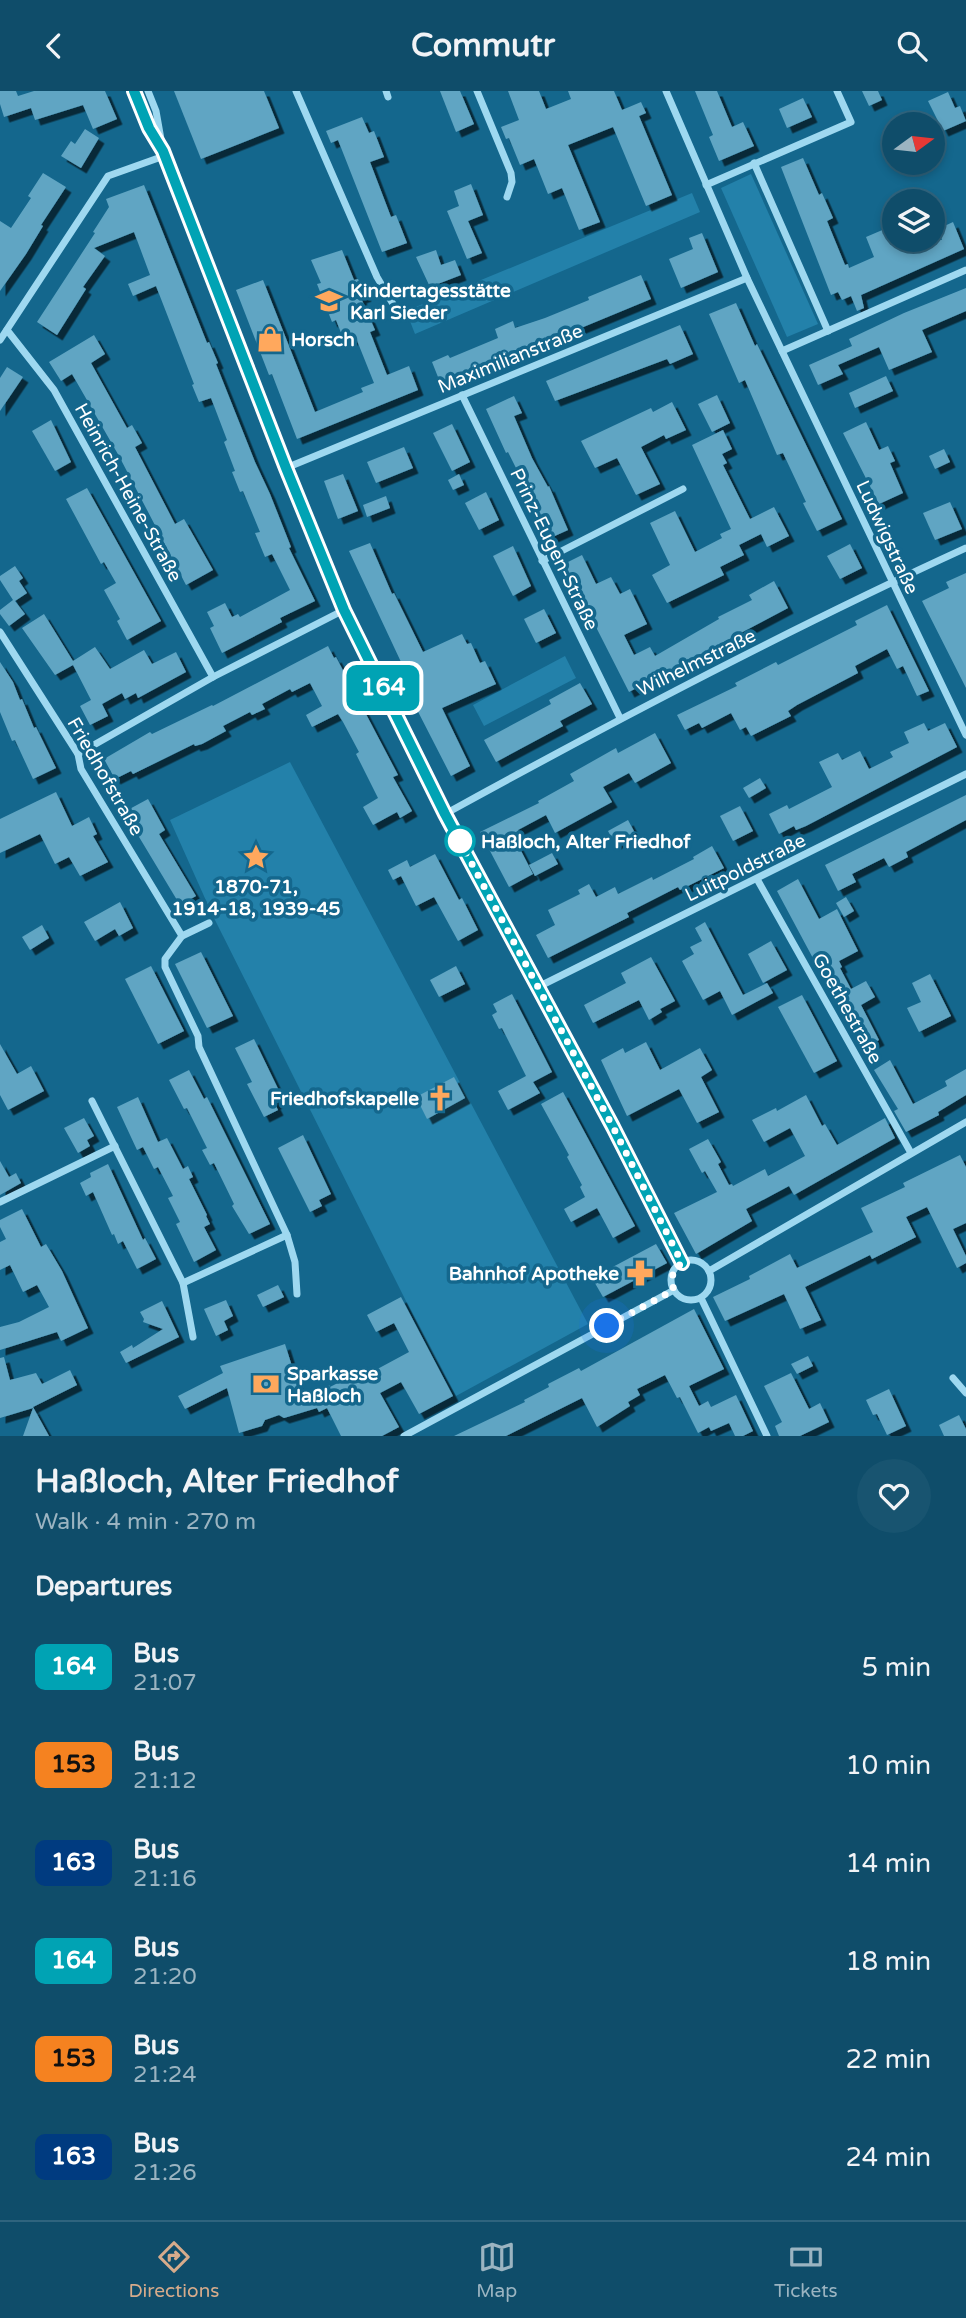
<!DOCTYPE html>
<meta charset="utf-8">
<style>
:root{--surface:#0f4d6a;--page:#185470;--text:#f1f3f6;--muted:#9bb4c1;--line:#2f647e;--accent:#d6ab8b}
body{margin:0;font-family:"Varela Round",sans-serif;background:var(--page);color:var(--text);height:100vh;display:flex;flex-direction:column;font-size:26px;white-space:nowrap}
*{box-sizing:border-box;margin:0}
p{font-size:23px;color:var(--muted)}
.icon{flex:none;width:38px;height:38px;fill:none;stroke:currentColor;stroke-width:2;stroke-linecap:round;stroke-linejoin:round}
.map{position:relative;height:1345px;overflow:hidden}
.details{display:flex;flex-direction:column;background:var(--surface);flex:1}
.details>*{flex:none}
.badge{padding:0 14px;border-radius:10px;font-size:24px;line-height:46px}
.needle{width:46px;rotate:75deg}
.buttons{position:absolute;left:882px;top:21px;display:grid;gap:14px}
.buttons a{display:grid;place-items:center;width:63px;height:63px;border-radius:50%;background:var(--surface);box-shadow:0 4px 10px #0003,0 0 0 2px var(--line);font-size:35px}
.you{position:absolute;width:35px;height:35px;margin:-18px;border:5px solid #fff;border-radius:50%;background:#1a73e8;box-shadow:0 0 0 10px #1a73e833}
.map>.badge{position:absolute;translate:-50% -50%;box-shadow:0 0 0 4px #fff}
h2{padding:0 35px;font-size:26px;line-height:63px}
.round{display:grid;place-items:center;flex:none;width:74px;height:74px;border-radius:37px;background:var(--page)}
.summary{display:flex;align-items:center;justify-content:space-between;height:119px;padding:0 35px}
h1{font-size:33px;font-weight:700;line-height:52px}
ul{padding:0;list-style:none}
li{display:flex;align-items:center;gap:21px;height:98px;padding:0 35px}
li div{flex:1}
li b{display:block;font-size:26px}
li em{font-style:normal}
li .badge{min-width:77px;font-weight:700;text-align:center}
header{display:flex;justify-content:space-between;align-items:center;height:91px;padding:0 35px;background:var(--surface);font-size:32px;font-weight:700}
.menu{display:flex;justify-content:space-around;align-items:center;height:98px;border-top:2px solid var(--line);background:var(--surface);font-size:19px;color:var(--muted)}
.menu a{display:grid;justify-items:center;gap:4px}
.menu .on{color:var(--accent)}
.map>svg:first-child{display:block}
.green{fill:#2381aa}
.building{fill:#60a5c3;filter:url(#shadow)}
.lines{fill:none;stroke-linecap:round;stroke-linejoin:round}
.minor{stroke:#9ed8f0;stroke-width:7}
.line-casing{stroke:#fff;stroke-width:16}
.line{stroke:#00a3b4;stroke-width:10}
.walk{stroke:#fff;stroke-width:7;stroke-dasharray:0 12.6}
.stop-dot{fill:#fff;stroke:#00a3b4;stroke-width:3.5}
.labels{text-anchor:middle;stroke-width:7;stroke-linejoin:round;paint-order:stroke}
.poi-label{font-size:19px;font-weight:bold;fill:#fff;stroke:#14678d;text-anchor:start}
.street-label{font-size:19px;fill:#fff;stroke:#14678d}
.stop-label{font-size:19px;font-weight:bold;fill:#fff;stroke:#14678d;text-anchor:start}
</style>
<header><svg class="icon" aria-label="back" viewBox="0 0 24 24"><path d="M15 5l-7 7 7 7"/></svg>Commutr<svg class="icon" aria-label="search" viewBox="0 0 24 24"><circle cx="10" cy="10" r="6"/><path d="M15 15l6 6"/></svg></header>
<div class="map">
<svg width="966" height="1345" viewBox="0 0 966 1345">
<defs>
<filter id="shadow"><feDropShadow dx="5.5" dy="5.5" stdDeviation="0" flood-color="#0009"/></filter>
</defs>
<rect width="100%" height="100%" fill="#14678d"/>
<!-- green -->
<g class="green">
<path d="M751 83 818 233 787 246 721 97Z"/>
<path d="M692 102 700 121 415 243 406 220Z"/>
<path d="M565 565 576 587 484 635 473 614Z"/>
<path d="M290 671 588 1233 456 1305 433 1264 212 823 170 729Z"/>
</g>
<!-- building -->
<g class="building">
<path d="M0 0H16L18 5 34 0H105L117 28 93 38 83 14 35 29 31 17 4 26 0 13Z"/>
<path d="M174 0H264L279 37 201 68Z"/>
<path d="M440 0H460L474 33 456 41Z"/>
<path d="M508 0H539L546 18 571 8 568 0H614L622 19 641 11 646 22 639 25 672 104 646 115 613 36 568 54 600 131 579 139 562 97 548 103 534 68 520 74 509 47 506 48 501 36 519 29Z"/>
<path d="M695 0H717L732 36 743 31 754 55 719 70 709 46 713 44Z"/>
<path d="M862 0H878L882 9 869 15Z"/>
<path d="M948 1 955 17 960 15 966 30 943 40 928 10Z"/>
<path d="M803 7 812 26 787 37 779 18Z"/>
<path d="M362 26 369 42 374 40 384 66 370 71 391 126 396 124 407 152 382 161 338 49 331 52 326 40Z"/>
<path d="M85 38 99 47 81 77 61 65 71 50 75 53Z"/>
<path d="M803 67 819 104 822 102 833 127 827 130 845 174 848 173 849 177 874 166 866 146 894 134V149H899L903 158 925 149H942L938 138 953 131 964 158 861 204 864 217 857 220 851 205 842 209 838 201 831 204 781 76Z"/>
<path d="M43 82 66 96 41 134 43 135 26 163 0 200V130L11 137 31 107 28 105Z"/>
<path d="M471 93 483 124 468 130 482 162 467 168 447 120 459 115 454 100Z"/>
<path d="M144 94 207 252 209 251 218 272 216 273 255 371 270 403 291 456 289 457 315 510 280 527 282 531 222 562 210 537 214 535 207 521 225 512 232 526 238 523 240 526 290 499 272 463 265 466 255 442 260 441 243 400 240 401 232 381 235 380 224 351 227 349 211 307 199 311 192 294 194 293 156 195 133 205 128 193 150 184 134 141 94 157 105 165 83 196 86 198 57 244 37 231 95 142 93 141 109 116 106 108Z"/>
<path d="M702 142 718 181 681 197 669 168 693 158 689 147Z"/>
<path d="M342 159 354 189 358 188 366 205 361 207 375 239 370 241 387 284 409 275 418 299 297 348 272 283 269 284 236 199 263 189 315 321 363 301 361 297 374 292 356 247 345 252 336 229 332 231 317 193 321 192 311 169Z"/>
<path d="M436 159 441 174 455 169 461 184 430 196 416 166Z"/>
<path d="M641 184 651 208 535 256 534 254 474 280 473 277 440 291 432 271 448 264 450 267 498 247 495 238 513 230 515 237 545 227 589 209 588 206Z"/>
<path d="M966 197V220L922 239 932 261 889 279 879 256 838 274 843 283 818 294 809 274 852 255 849 248 904 222Z"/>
<path d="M736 212 755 255 757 253 842 428 817 440 803 412 806 411 783 362 777 364 745 289 739 292 709 223Z"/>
<path d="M680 234 693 263 670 273 667 268 555 310 546 290Z"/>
<path d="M94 244 105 263 91 272 127 337 132 334 142 352 135 356 175 433 184 428 213 479 186 494 119 365 72 283 61 290 49 271Z"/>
<path d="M7 276 23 286 0 320V287Z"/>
<path d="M886 285 893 300 855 317 849 302Z"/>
<path d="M717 304 730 332 712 341 698 313Z"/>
<path d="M514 305 522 322 514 325 532 367 548 396 549 395 568 439 548 448 523 391 508 361 506 362 486 318Z"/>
<path d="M672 311 686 339 666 348 664 344 641 356 660 393 636 404 617 367 595 377 581 350 651 317 653 321Z"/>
<path d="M51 329 71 371 55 380 32 340Z"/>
<path d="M866 331 879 359 888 355 895 370 890 372 903 402 879 413 843 342Z"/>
<path d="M452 333 470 371 452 380 433 342Z"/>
<path d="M723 339 732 358 722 363 727 372 723 374 750 428 774 416 789 445 767 456 761 443 739 454 744 464 720 476 724 484 667 512 652 484 670 474 650 432 675 420 695 461 722 447 720 443 731 438 692 354Z"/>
<path d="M404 356 413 377 376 392 367 371Z"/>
<path d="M944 358 950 371 935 378 929 365Z"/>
<path d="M343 383 358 420 338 428 324 390Z"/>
<path d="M459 383 464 394 453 399 448 389Z"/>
<path d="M87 397 161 530 127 549 117 530 120 528 104 499 116 492 104 471 101 473 66 408Z"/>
<path d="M486 401 499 429 479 439 465 412Z"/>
<path d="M386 405 390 417 367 426 363 414Z"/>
<path d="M950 411 962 438 935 449 923 422Z"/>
<path d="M370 452 392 503 394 502 423 561 462 543 467 553 471 552 480 572 485 570 496 593 442 617 470 675 451 685 411 607 413 606 398 573 401 571 349 460Z"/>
<path d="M850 453 862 477 840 488 827 465Z"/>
<path d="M513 455 531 495 513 505 493 465Z"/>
<path d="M582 464 596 493 611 486 620 503 630 498 647 533 624 544 634 564 650 556 655 565 719 528 718 526 752 509 749 504 774 490 788 517 629 601 564 473Z"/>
<path d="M15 475 23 487 19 490 27 502 15 510 25 523 9 535 0 523V519L13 509 0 489V485Z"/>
<path d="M966 482V597L922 510 949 497 946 491Z"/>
<path d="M887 514 929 600 917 605 903 575 897 578 887 558 855 575 858 582 797 614 788 620 791 625 751 645 746 636 740 639 731 622 702 637 699 632 685 639 677 624 737 595 735 592 776 571 778 574 857 534 855 530Z"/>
<path d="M544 518 556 542 536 552 524 528Z"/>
<path d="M44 523 73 570 95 556 110 578 144 559 152 573 176 561 186 581 138 607 136 602 125 608 122 602 102 613 108 625 90 634 80 615 91 609 73 574 55 584 22 537Z"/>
<path d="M328 555 334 567 336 566 398 684 393 686 412 720 400 727 397 721 373 734 363 716 378 707 356 663 359 661 343 631 338 623 312 636 306 624 322 615 310 592 292 601 290 598 262 613 265 618 252 624 250 621 223 635 226 640 202 653 195 655 194 653 133 683 131 680 115 688 104 668 150 641 152 643 212 614 213 615Z"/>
<path d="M0 571 13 591 20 609 22 608 34 637 36 636 56 677 33 688 15 649 12 650 0 621Z"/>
<path d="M580 592 592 613 560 630 563 635 496 671 484 649 551 613 549 609Z"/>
<path d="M924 632 928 640 945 632 957 656 806 735 796 739 794 735 779 743 769 723 787 714 789 718 832 696 819 671 838 662 842 669 860 660 869 678 893 666 890 661 909 652 904 641Z"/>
<path d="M655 642 671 672 635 692 629 682 603 696 612 711 555 742 546 724 518 739 524 751 518 754 533 783 509 796 480 741 539 712 538 710 574 690 570 683 616 657 618 662Z"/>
<path d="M760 687 766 697 749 707 743 697Z"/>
<path d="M56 701 72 735 89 726 97 743 93 745 108 771 80 785 69 766 55 773 40 743 0 762V728Z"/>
<path d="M966 704V729L906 761 908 766 889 776 884 767 852 783 856 791 838 800 825 774Z"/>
<path d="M148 708 165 739 159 743 196 805 180 814 124 721Z"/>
<path d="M740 715 753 740 733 750 720 725Z"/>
<path d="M628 729 635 742 615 753 608 740Z"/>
<path d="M712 755 724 777 680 799 678 796 627 822 629 826 548 867 536 844 555 834 548 819 580 803 578 799 589 793 596 806 615 796 618 803 652 786 653 789 694 768 693 766Z"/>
<path d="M552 762 558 773 535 785 529 774Z"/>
<path d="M435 763 459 809 462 807 478 839 458 850 434 806 416 815 401 785 393 789 388 779 407 769 410 776Z"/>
<path d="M798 788 819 828 837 818 858 860 839 870 842 876 840 877 851 898 866 890 875 906 861 914 879 949 867 955 866 952 860 955 777 800Z"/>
<path d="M846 806 854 820 844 826 836 812Z"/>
<path d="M120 811 133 837 119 845 115 838 95 850 84 831Z"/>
<path d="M705 831 743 904 767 892 773 902 732 924 720 900 703 909 682 870 694 863 690 856 702 850 695 837Z"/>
<path d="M42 834 49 847 30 859 22 846Z"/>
<path d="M771 850 787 879 763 892 748 863Z"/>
<path d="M201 861 233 925 207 937 175 873Z"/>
<path d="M651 866 675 910 660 918 662 921 649 929 639 909 593 932 584 914 626 892 621 882Z"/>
<path d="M151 875 184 940 158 953 125 888Z"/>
<path d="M456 875 465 893 439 906 430 889Z"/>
<path d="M930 883 951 925 919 941 907 917 921 911 912 892Z"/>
<path d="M512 903 552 981 533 991 540 1002 508 1019 498 1000 526 985 502 937 499 938 492 924 497 921 493 913Z"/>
<path d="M802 904 837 970 814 982 778 916Z"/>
<path d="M254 948 283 1008 275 1013 278 1019 264 1026 247 993 252 991 235 957Z"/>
<path d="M646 951 660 979 700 957 712 979 701 986 719 1021 697 1032 679 998 627 1025 601 969 623 957 625 962Z"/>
<path d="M0 953 17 983 31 975 44 1000 8 1019 0 1004Z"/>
<path d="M890 969 913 1013 947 995 945 990 966 978V1004L938 1021 939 1024 906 1041 894 1020 898 1018 874 979Z"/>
<path d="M189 979 204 1008 207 1006 270 1133 249 1143 232 1115 234 1113 214 1072 210 1074 202 1059 207 1057 187 1017 184 1018 169 989Z"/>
<path d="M454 986 465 1007 427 1028 416 1006Z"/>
<path d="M563 1001 635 1135 613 1147 597 1117 571 1131 564 1118 585 1106 580 1096 582 1094 567 1066 569 1064 541 1013Z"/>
<path d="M806 1004 822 1035 825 1033 837 1054 885 1027 895 1047 794 1104 789 1095 746 1118 752 1130 696 1163 674 1122 717 1101 705 1080 702 1082 689 1058 708 1048 721 1071 718 1073 729 1094 732 1093 733 1095 765 1078 768 1085 805 1065 790 1037 764 1051 752 1029 776 1017 777 1020Z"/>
<path d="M138 1006 158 1051 167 1047 183 1078 188 1075 193 1086 189 1088 207 1124 206 1125 210 1133 204 1136 216 1159 194 1171 176 1133 180 1131 168 1107 173 1105 158 1076 154 1078 143 1056 137 1059 117 1016Z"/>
<path d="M84 1027 94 1045 87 1049 90 1055 78 1062 64 1037Z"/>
<path d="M303 1044 331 1103 319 1109 322 1115 310 1121 278 1057Z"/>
<path d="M960 1064 966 1076V1132L953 1138 966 1165V1172L957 1177 927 1116 906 1126 916 1146 872 1168 870 1164 805 1196 821 1229 800 1238 784 1203 725 1230 713 1206 750 1188 749 1185 790 1163 797 1177 873 1141 861 1117 905 1096 903 1092Z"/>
<path d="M0 1070 9 1086 16 1082 21 1092 0 1104Z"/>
<path d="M108 1073 143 1149 145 1147 156 1168 137 1178 123 1150 118 1153 114 1143 112 1144 93 1101 86 1105 80 1092 91 1086 90 1082Z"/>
<path d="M22 1118 41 1156 46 1153 62 1180 88 1237 61 1250 57 1241 0 1259V1236L19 1231 49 1216 37 1194 23 1201 10 1174 0 1179V1151L6 1148 0 1136V1129Z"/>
<path d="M656 1153 667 1172 603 1206 592 1187Z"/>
<path d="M278 1194 284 1206 263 1216 257 1204Z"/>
<path d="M401 1206 453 1305 419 1323 401 1291 380 1302 399 1336 382 1345H341L327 1317 319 1321 317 1317 284 1327 279 1324 265 1329 262 1335 239 1342 227 1297 185 1318 178 1305 223 1282 220 1275 285 1253 302 1307 329 1294 330 1296 367 1277 370 1282 409 1261 394 1232 376 1241 367 1224Z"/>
<path d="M226 1209 233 1225 224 1230 228 1239 216 1245 204 1218Z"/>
<path d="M162 1210 179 1246 126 1272 120 1261 132 1254 133 1257 163 1238 143 1231 144 1228 140 1221Z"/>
<path d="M694 1218 724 1278 689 1295 699 1315 708 1310 711 1316 736 1304 753 1340 743 1345H735L729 1332 711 1340 709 1336 698 1342 680 1306 677 1307 665 1284 637 1298 640 1304 628 1311 630 1315 597 1336 582 1307 506 1345H454L525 1311 524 1309 549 1296 548 1293 579 1277 581 1280Z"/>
<path d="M808 1265 813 1275 797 1283 791 1273Z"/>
<path d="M4 1266 10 1289 36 1282 42 1293 70 1279 77 1294 33 1316 49 1345H23L33 1317 0 1327V1267Z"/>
<path d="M791 1282 809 1318 820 1312 829 1331 800 1345H779L775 1335 782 1331 764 1295Z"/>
<path d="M889 1298 906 1335 887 1344 877 1323 873 1324 866 1309Z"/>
<path d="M959 1324 966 1338V1345H944L939 1334Z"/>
</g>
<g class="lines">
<!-- minor -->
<g class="minor">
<path d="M134 0 149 37 160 56"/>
<path d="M148 0 156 20 164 65 286 377 344 519 445 723 613 1036 682 1172"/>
<path d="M296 0 377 186 393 213"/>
<path d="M386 0 388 6"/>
<path d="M477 0 511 82 512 91 507 106"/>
<path d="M666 0 747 187 966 644"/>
<path d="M754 72 828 240"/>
<path d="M706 94 851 31 837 0"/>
<path d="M7 239 54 299 213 586"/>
<path d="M0 249 108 85 164 65"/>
<path d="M782 260 966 179"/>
<path d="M462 304 620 627"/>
<path d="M286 377 747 187"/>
<path d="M542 470 683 398"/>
<path d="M0 541 78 663 81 678 182 845"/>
<path d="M78 663 213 586 344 519"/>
<path d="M445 723C616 629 789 538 966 457"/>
<path d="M757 788 911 1062"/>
<path d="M209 832 182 845 165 868V876L198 945 199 956 287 1144 295 1171 297 1203"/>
<path d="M538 896 966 683"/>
<path d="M92 1010 183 1192 193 1246"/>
<path d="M0 1111 115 1055"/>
<circle cx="691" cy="1189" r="20"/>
<path d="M709 1180 966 1031"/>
<path d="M183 1192 287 1144"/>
<path d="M701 1207 767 1345"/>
<path d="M953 1287 966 1302"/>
<path d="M404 1345 674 1199"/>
</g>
</g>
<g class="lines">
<!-- line casing -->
<g class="line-casing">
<path id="line" d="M134 0 149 37 163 60 286 377 344 519 445 723 613 1036 682 1172"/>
</g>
<!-- line -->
<use href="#line" class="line"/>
<!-- walk -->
<path class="walk" d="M460 750 457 745 613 1036 682 1172C672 1179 670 1188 674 1199L607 1235"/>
</g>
<!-- icons -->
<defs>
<g id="school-bare" transform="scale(2.1)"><path d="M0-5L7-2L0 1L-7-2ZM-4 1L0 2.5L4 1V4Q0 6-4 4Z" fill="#ffa85d" stroke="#14678d" stroke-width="2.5" paint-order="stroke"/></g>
<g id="shop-bare" transform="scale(2.1)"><path d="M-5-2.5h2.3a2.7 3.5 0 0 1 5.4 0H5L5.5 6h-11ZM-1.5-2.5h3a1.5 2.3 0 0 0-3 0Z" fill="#ffa85d" stroke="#14678d" stroke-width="2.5" paint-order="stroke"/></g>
<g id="sight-bare" transform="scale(2.1)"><path d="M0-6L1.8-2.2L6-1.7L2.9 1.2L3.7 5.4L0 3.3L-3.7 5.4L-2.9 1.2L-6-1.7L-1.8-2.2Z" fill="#ffa85d" stroke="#14678d" stroke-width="2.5" paint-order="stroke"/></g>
<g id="church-bare" transform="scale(2.1)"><path d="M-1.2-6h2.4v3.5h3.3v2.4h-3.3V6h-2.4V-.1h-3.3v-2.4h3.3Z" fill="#ffa85d" stroke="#14678d" stroke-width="2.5" paint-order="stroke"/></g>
<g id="pharmacy-bare" transform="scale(2.1)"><path d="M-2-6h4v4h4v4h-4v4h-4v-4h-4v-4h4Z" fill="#ffa85d" stroke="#14678d" stroke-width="2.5" paint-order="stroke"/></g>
<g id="bank-bare" transform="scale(2.1)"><path d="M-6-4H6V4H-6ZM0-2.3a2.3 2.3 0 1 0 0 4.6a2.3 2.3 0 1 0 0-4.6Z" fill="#ffa85d" stroke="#14678d" stroke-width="2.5" paint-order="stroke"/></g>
</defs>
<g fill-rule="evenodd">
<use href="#school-bare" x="329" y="210"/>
<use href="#shop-bare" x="270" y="248"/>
<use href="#sight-bare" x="256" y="766"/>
<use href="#church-bare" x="440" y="1007"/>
<use href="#pharmacy-bare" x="640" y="1182"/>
<use href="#bank-bare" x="266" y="1293"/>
</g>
<!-- markers -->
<circle class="stop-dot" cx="460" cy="750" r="14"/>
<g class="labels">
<!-- poi labels -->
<g class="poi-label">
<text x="350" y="206">Kindertagesstätte<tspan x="350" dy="22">Karl Sieder</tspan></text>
<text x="291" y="255">Horsch</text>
<text x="256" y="802" text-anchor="middle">1870-71,<tspan x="256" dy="22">1914-18, 1939-45</tspan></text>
<text x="419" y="1014" text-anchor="end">Friedhofskapelle</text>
<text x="619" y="1189" text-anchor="end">Bahnhof Apotheke</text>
<text x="287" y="1289">Sparkasse<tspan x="287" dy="22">Haßloch</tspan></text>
</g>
<!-- street labels -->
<g class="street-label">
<text transform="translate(510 267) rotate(-22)" y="7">Maximilianstraße</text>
<text transform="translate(129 401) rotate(61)" y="7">Heinrich-Heine-Straße</text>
<text transform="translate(888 446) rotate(65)" y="7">Ludwigstraße</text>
<text transform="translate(555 458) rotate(64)" y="7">Prinz-Eugen-Straße</text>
<text transform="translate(696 571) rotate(-26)" y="7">Wilhelmstraße</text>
<text transform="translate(106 685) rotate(60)" y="7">Friedhofstraße</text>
<text transform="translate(745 776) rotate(-26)" y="7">Luitpoldstraße</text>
<text transform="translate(848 917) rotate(61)" y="7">Goethestraße</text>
</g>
<!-- stop labels -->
<g class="stop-label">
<text x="481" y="757">Haßloch, Alter Friedhof</text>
</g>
</g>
</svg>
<div class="buttons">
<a><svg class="needle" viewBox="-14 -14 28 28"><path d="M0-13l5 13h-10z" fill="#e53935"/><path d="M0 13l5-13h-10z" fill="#9bb4c1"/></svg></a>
<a><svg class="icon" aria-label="layers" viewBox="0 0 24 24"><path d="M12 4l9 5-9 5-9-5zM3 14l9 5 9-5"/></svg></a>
</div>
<div class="you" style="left:607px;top:1235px"></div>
<b class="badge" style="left:383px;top:597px;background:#00a3b4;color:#fff">164</b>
</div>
<section class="details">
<div class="summary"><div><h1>Haßloch, Alter Friedhof</h1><p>Walk · 4 min · 270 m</p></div><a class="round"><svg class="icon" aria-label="heart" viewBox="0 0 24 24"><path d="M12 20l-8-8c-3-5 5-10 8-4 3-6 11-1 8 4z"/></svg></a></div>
<h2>Departures</h2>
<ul>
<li><span class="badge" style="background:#00a3b4;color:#fff">164</span><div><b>Bus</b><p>21:07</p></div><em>5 min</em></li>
<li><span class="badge" style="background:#f58220;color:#111">153</span><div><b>Bus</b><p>21:12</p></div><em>10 min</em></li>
<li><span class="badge" style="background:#003b80;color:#fff">163</span><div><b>Bus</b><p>21:16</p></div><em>14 min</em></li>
<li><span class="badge" style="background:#00a3b4;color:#fff">164</span><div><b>Bus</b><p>21:20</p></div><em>18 min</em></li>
<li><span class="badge" style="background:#f58220;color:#111">153</span><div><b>Bus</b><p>21:24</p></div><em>22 min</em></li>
<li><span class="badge" style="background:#003b80;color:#fff">163</span><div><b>Bus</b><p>21:26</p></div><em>24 min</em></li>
</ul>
</section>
<nav class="menu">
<a class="on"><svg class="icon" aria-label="directions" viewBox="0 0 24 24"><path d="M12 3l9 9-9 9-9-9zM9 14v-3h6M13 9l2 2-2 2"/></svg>Directions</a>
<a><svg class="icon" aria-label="map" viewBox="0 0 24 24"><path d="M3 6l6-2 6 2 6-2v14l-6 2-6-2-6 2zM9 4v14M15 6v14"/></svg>Map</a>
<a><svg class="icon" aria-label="tickets" viewBox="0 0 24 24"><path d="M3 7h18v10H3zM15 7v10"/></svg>Tickets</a>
</nav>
